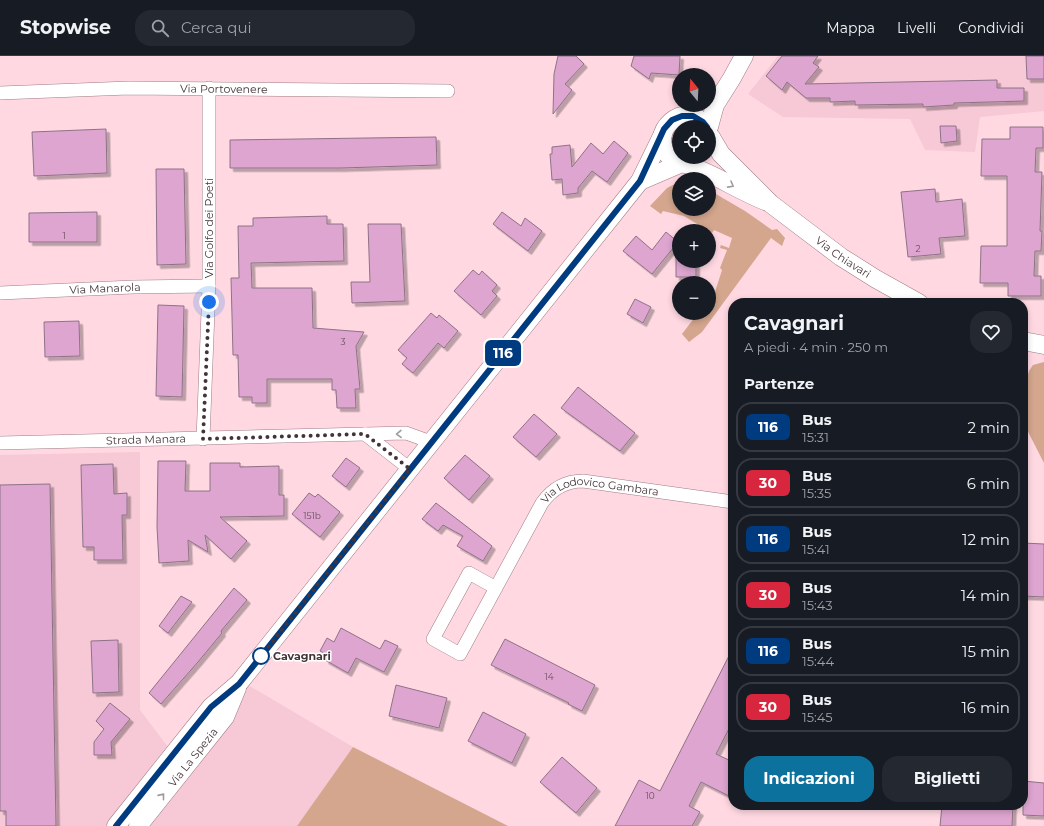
<!DOCTYPE html>
<html lang="it">
<meta charset="utf-8">
<style>
:root{--surface:#171b24;--page:#242831;--text:#f1f3f6;--muted:#9ea1a6;--line:#363941;--accent:#0d719e}
body{margin:0;font-family:Montserrat,sans-serif;background:var(--page);color:var(--text);height:100vh;display:flex;flex-direction:column;font-size:15px;white-space:nowrap}
*{box-sizing:border-box;margin:0}
p{font-size:13px;color:var(--muted)}
.icon{flex:none;width:22px;height:22px;fill:none;stroke:currentColor;stroke-width:2;stroke-linecap:round;stroke-linejoin:round}
.map{position:relative;flex:1;overflow:hidden}
.panel{position:absolute;left:728px;top:242px;width:300px;height:512px;display:flex;flex-direction:column;background:var(--surface);border-radius:16px;box-shadow:0 2px 6px #0003}
.panel>*{flex:none}
.badge{padding:0 8px;border-radius:6px;font-size:14px;line-height:26px}
.needle{width:26px;rotate:342deg}
.buttons{position:absolute;left:672px;top:12px;display:grid;gap:8px}
.buttons a{display:grid;place-items:center;width:44px;height:44px;border-radius:50%;background:var(--surface);box-shadow:0 2px 6px #0003;font-size:20px}
.you{position:absolute;width:20px;height:20px;margin:-10px;border:3px solid #fff;border-radius:50%;background:#1a73e8;box-shadow:0 0 0 6px #1a73e833}
.map>.badge{position:absolute;translate:-50% -50%;box-shadow:0 0 0 2px #fff}
h2{padding:0 16px;font-size:15px;line-height:36px}
.round{display:grid;place-items:center;flex:none;width:42px;height:42px;border-radius:16px;background:var(--page)}
.summary{display:flex;align-items:center;justify-content:space-between;height:68px;padding:0 16px}
h1{font-size:19px;font-weight:700;line-height:30px}
.button{display:flex;gap:8px;margin-top:auto;padding:8px 16px}
.button a{flex:1;height:46px;border-radius:16px;background:var(--accent);color:#fff;font-size:16px;font-weight:700;line-height:46px;text-align:center}
.button a+a{background:var(--page);color:var(--text)}
ul{padding:0;list-style:none}
li{display:flex;align-items:center;gap:12px;height:50px;margin:0 8px 6px;padding:0 8px;border:2px solid var(--line);border-radius:16px}
li div{flex:1}
li b{display:block;font-size:15px}
li em{font-style:normal}
li .badge{min-width:44px;font-weight:700;text-align:center}
header{display:flex;align-items:center;gap:24px;box-sizing:border-box;height:56px;padding:0 20px;background:var(--surface);border-bottom:1px solid var(--line)}
header strong{font-size:19px}
nav{display:flex;gap:22px;margin-inline-start:auto;font-size:14px}
.search{width:280px;height:36px;background:var(--page);display:flex;align-items:center;gap:10px;box-sizing:border-box;padding:0 14px;border-radius:16px;color:var(--muted);font-size:15px}
.map>svg:first-child{display:block}
.built{fill:#f7c8d5}
.green{fill:#d3a68d}
.building{fill:#dda5cf;stroke:#8e7287;filter:url(#shadow)}
.lines{fill:none;stroke-linecap:round;stroke-linejoin:round}
.street-casing{stroke:#9f7c86;stroke-width:14}
.secondary-casing{stroke:#9f7c86;stroke-width:19}
.street{stroke:#fff;stroke-width:13}
.secondary{stroke:#fff;stroke-width:18}
.oneway{stroke:#a19a9c}
.line-casing{stroke:#fff;stroke-width:9}
.line{stroke:#003b80;stroke-width:6}
.walk{stroke:#433438;stroke-width:4;stroke-dasharray:0 7.2}
.stop-dot{fill:#fff;stroke:#003b80;stroke-width:2}
.labels{text-anchor:middle;stroke-width:3;stroke-linejoin:round;paint-order:stroke}
.number-label{font-size:9px;fill:#6a505e}
.street-label{font-size:11px;fill:#433438;stroke:#fff}
.stop-label{font-size:11px;font-weight:bold;fill:#433438;stroke:#fff;text-anchor:start}
</style>
<header>
<strong>Stopwise</strong>
<div class="search"><svg class="icon" aria-label="search" viewBox="0 0 24 24"><circle cx="10" cy="10" r="6"/><path d="M15 15l6 6"/></svg>Cerca qui</div>
<nav><a>Mappa</a><a>Livelli</a><a>Condividi</a></nav>
</header>
<div class="map">
<svg width="1044" height="770" viewBox="0 0 1044 770">
<defs>
<filter id="shadow"><feDropShadow dx="3.5" dy="3.5" stdDeviation="0" flood-color="#0004"/></filter>
</defs>
<rect width="100%" height="100%" fill="#ffd8e2"/>
<!-- built -->
<g class="built">
<path d="M778 0H1044V55L980 61 975 96 925 94 910 63 783 61 748 38Z"/>
<path d="M140 396V654L174 699 236 622 353 691 297 770H0V399Z"/>
</g>
<!-- green -->
<g class="green">
<path d="M679 126V153H709V134L745 155 772 174 777 173 785 182 782 190 771 182 702 276 689 286 682 278 698 257H709V243L715 236 722 214 720 212 727 194 720 192 721 189 729 192 732 182 714 174 712 177 684 160 663 155 661 158 650 150 667 132Z"/>
<path d="M1044 306V407L1023 366V335L1029 315 1033 309Z"/>
<path d="M353 691 508 770H297Z"/>
</g>
<!-- building -->
<g class="building">
<path d="M558 0H576L584 8 565 28 572 34 553 58 554 18Z"/>
<path d="M634 0H680L679 19 651 17 649 23 631 10Z"/>
<path d="M782 0H818L813 7 819 11 805 28 997 24V32H1024V45L954 47V49L923 51V48L855 49V45L830 46V42H806L787 26 782 34 766 20Z"/>
<path d="M1026 0H1044V23H1027Z"/>
<path d="M940 70H956L957 85 941 87Z"/>
<path d="M1010 71H1043V92H1036L1035 116H1042L1040 175H1042L1041 195H1035L1034 220H1041V240H1008V227H980L981 190H1007V120H981L982 83H1010Z"/>
<path d="M106 73 107 117 34 120 32 76Z"/>
<path d="M436 81 437 109 341 112H230V84Z"/>
<path d="M614 85 628 97 607 126 592 115 578 132V137L563 139 562 123 552 124 550 98H552V91L570 89 572 111 591 87 603 98Z"/>
<path d="M156 113H184L186 208 157 209Z"/>
<path d="M935 133 936 146 962 143 965 180 939 182 941 198 908 201 901 136Z"/>
<path d="M97 156V186H29V157Z"/>
<path d="M502 156 521 170 525 162 542 175 528 195 493 168Z"/>
<path d="M327 160V168H343L344 205 251 207 252 232H312L313 272 364 276 356 290 360 333H355L356 352H337L336 334H332V323H267V347H252V341H239L238 299H233L231 222H239L238 170H253V162Z"/>
<path d="M368 168H401L405 245 352 247 351 226H370Z"/>
<path d="M666 176 678 186 652 218 623 195 636 180 652 194Z"/>
<path d="M676 197 679 199V205H696V221H676Z"/>
<path d="M473 214 479 219 482 215 497 229 492 235 497 240 481 259 454 235Z"/>
<path d="M635 243 651 251 643 267 627 258Z"/>
<path d="M158 249 184 250 182 341 156 340Z"/>
<path d="M431 257 437 262 439 259 458 275 444 292 438 287 413 317 402 308 407 302 398 294Z"/>
<path d="M79 265 80 300 45 301 44 266Z"/>
<path d="M578 331 635 377 620 395 561 352Z"/>
<path d="M534 358 557 378 536 401 513 381Z"/>
<path d="M465 399 490 420 469 444 444 422Z"/>
<path d="M346 402 360 412 346 431 332 420Z"/>
<path d="M158 405H186L185 435H210V407H240V411L279 410V439H284V460L220 461 247 485 231 503 205 479 208 496 188 484 189 505 159 507 157 471Z"/>
<path d="M113 408 114 438 127 437V459H122L123 504H94V491H83L81 409Z"/>
<path d="M50 428 56 770H6V755H0V429Z"/>
<path d="M309 437 315 441 318 438 340 456 320 481 292 458Z"/>
<path d="M436 447 492 490 483 505 457 490 463 480 443 469 438 475 422 463Z"/>
<path d="M1023 487 1044 488V541L1023 540Z"/>
<path d="M234 532 247 544 221 575 222 577 198 606 161 648 149 637Z"/>
<path d="M181 540 192 546 168 577 159 570Z"/>
<path d="M341 572 380 593 385 584 398 590 384 616 356 602 348 617 325 604 328 599 320 595 327 582 334 586Z"/>
<path d="M505 583 595 629 582 655 568 648 569 647 491 609Z"/>
<path d="M118 584 119 636 93 637 91 585Z"/>
<path d="M733 592V665L716 698 733 706V742L701 726 689 750 700 756 692 770H615L639 724 660 735Z"/>
<path d="M396 629 447 642 439 672 389 660Z"/>
<path d="M110 647 130 663 111 686 112 699H94V686L104 673 96 665Z"/>
<path d="M483 656 526 678 512 707 468 685Z"/>
<path d="M562 701 597 732 576 757 540 726Z"/>
<path d="M1023 725 1044 727V760L1023 759Z"/>
<path d="M942 749H1013L1012 770H940Z"/>
</g>
<g class="lines">
<!-- street casing -->
<g class="street-casing">
<g id="street">
<path id="s1" d="M0 37 129 32 448 35"/>
<path id="s2" d="M0 237 133 231 209 230"/>
<path d="M365 378 410 413"/>
<path d="M203 383 209 230V32"/>
<path id="s3" d="M0 387 406 377 431 386"/>
<path id="s4" d="M496 532 469 517 433 583 460 598 542 447C552 433 565 425 583 425L733 446"/>
</g>
</g>
<!-- secondary casing -->
<g class="secondary-casing">
<g id="secondary">
<path d="M709 71 715 49 732 22 744 0"/>
<path id="s5" d="M711 81 721 98 771 148 841 201 876 223 919 247"/>
<path d="M690 107C682 108 675 106 670 101 645 77 685 41 707 71"/>
<path d="M640 125 682 107C712 116 737 134 765 145"/>
<path d="M1023 285 1044 289"/>
<path d="M116 770 211 651 239 627 640 125 663 78"/>
<path id="s6" d="M138 770 225 661 237 632"/>
</g>
</g>
<!-- street -->
<use href="#street" class="street"/>
<!-- secondary -->
<use href="#secondary" class="secondary"/>
</g>
<!-- one-way arrows -->
<defs><path id="oneway-chevron" d="M-2-3.5L2.5 0L-2 3.5" fill="none" stroke-width="1.6" stroke-linecap="round" stroke-linejoin="round"/></defs>
<g class="oneway">
<use href="#oneway-chevron" transform="translate(731 129) rotate(29)"/>
<use href="#oneway-chevron" transform="translate(399 378) rotate(179)"/>
<use href="#oneway-chevron" transform="translate(162 740) rotate(-51)"/>
</g>
<g class="lines">
<!-- line casing -->
<g class="line-casing">
<path id="line" d="M116 770 211 651 239 628 640 125 664 73 672 64 682 60H693L703 66 707 71"/>
</g>
<!-- line -->
<use href="#line" class="line"/>
<!-- walk -->
<path class="walk" d="M209 246 203 383 365 378 410 413 261 600"/>
</g>
<!-- markers -->
<circle class="stop-dot" cx="261" cy="600" r="8"/>
<g class="labels">
<!-- number labels -->
<g class="number-label">
<text x="64" y="183">1</text>
<text x="918" y="196">2</text>
<text x="343" y="289">3</text>
<text x="312" y="463">151b</text>
<text x="549" y="624">14</text>
<text x="650" y="743">10</text>
</g>
<!-- street labels -->
<g class="street-label">
<text dy="4" stroke="none"><textPath href="#s1" startOffset="224">Via Portovenere</textPath></text>
<text transform="translate(209 172) rotate(-90)" y="4">Via Golfo dei Poeti</text>
<text dy="4" stroke="none"><textPath href="#s5" startOffset="180">Via Chiavari</textPath></text>
<text dy="4" stroke="none"><textPath href="#s2" startOffset="105">Via Manarola</textPath></text>
<text dy="4" stroke="none"><textPath href="#s3" startOffset="146">Strada Manara</textPath></text>
<text dy="4" stroke="none"><textPath href="#s4" startOffset="372">Via Lodovico Gambara</textPath></text>
<text dy="4" stroke="none"><textPath href="#s6" startOffset="88">Via La Spezia</textPath></text>
</g>
<!-- stop labels -->
<g class="stop-label">
<text x="273" y="604">Cavagnari</text>
</g>
</g>
</svg>
<div class="buttons">
<a><svg class="needle" viewBox="-14 -14 28 28"><path d="M0-13l5 13h-10z" fill="#e53935"/><path d="M0 13l5-13h-10z" fill="#9ea1a6"/></svg></a>
<a><svg class="icon" aria-label="locate" viewBox="0 0 24 24"><circle cx="12" cy="12" r="6"/><path d="M12 2v4M12 18v4M2 12h4M18 12h4"/></svg></a>
<a><svg class="icon" aria-label="layers" viewBox="0 0 24 24"><path d="M12 4l9 5-9 5-9-5zM3 14l9 5 9-5"/></svg></a>
<a>+</a>
<a>−</a>
</div>
<div class="you" style="left:209px;top:246px"></div>
<b class="badge" style="left:503px;top:297px;background:#003b80;color:#fff">116</b>
<section class="panel">
<div class="summary"><div><h1>Cavagnari</h1><p>A piedi · 4 min · 250 m</p></div><a class="round"><svg class="icon" aria-label="heart" viewBox="0 0 24 24"><path d="M12 20l-8-8c-3-5 5-10 8-4 3-6 11-1 8 4z"/></svg></a></div>
<h2>Partenze</h2>
<ul>
<li><span class="badge" style="background:#003b80;color:#fff">116</span><div><b>Bus</b><p>15:31</p></div><em>2 min</em></li>
<li><span class="badge" style="background:#d7263d;color:#fff">30</span><div><b>Bus</b><p>15:35</p></div><em>6 min</em></li>
<li><span class="badge" style="background:#003b80;color:#fff">116</span><div><b>Bus</b><p>15:41</p></div><em>12 min</em></li>
<li><span class="badge" style="background:#d7263d;color:#fff">30</span><div><b>Bus</b><p>15:43</p></div><em>14 min</em></li>
<li><span class="badge" style="background:#003b80;color:#fff">116</span><div><b>Bus</b><p>15:44</p></div><em>15 min</em></li>
<li><span class="badge" style="background:#d7263d;color:#fff">30</span><div><b>Bus</b><p>15:45</p></div><em>16 min</em></li>
</ul>
<div class="button"><a>Indicazioni</a><a>Biglietti</a></div>
</section>
</div>
